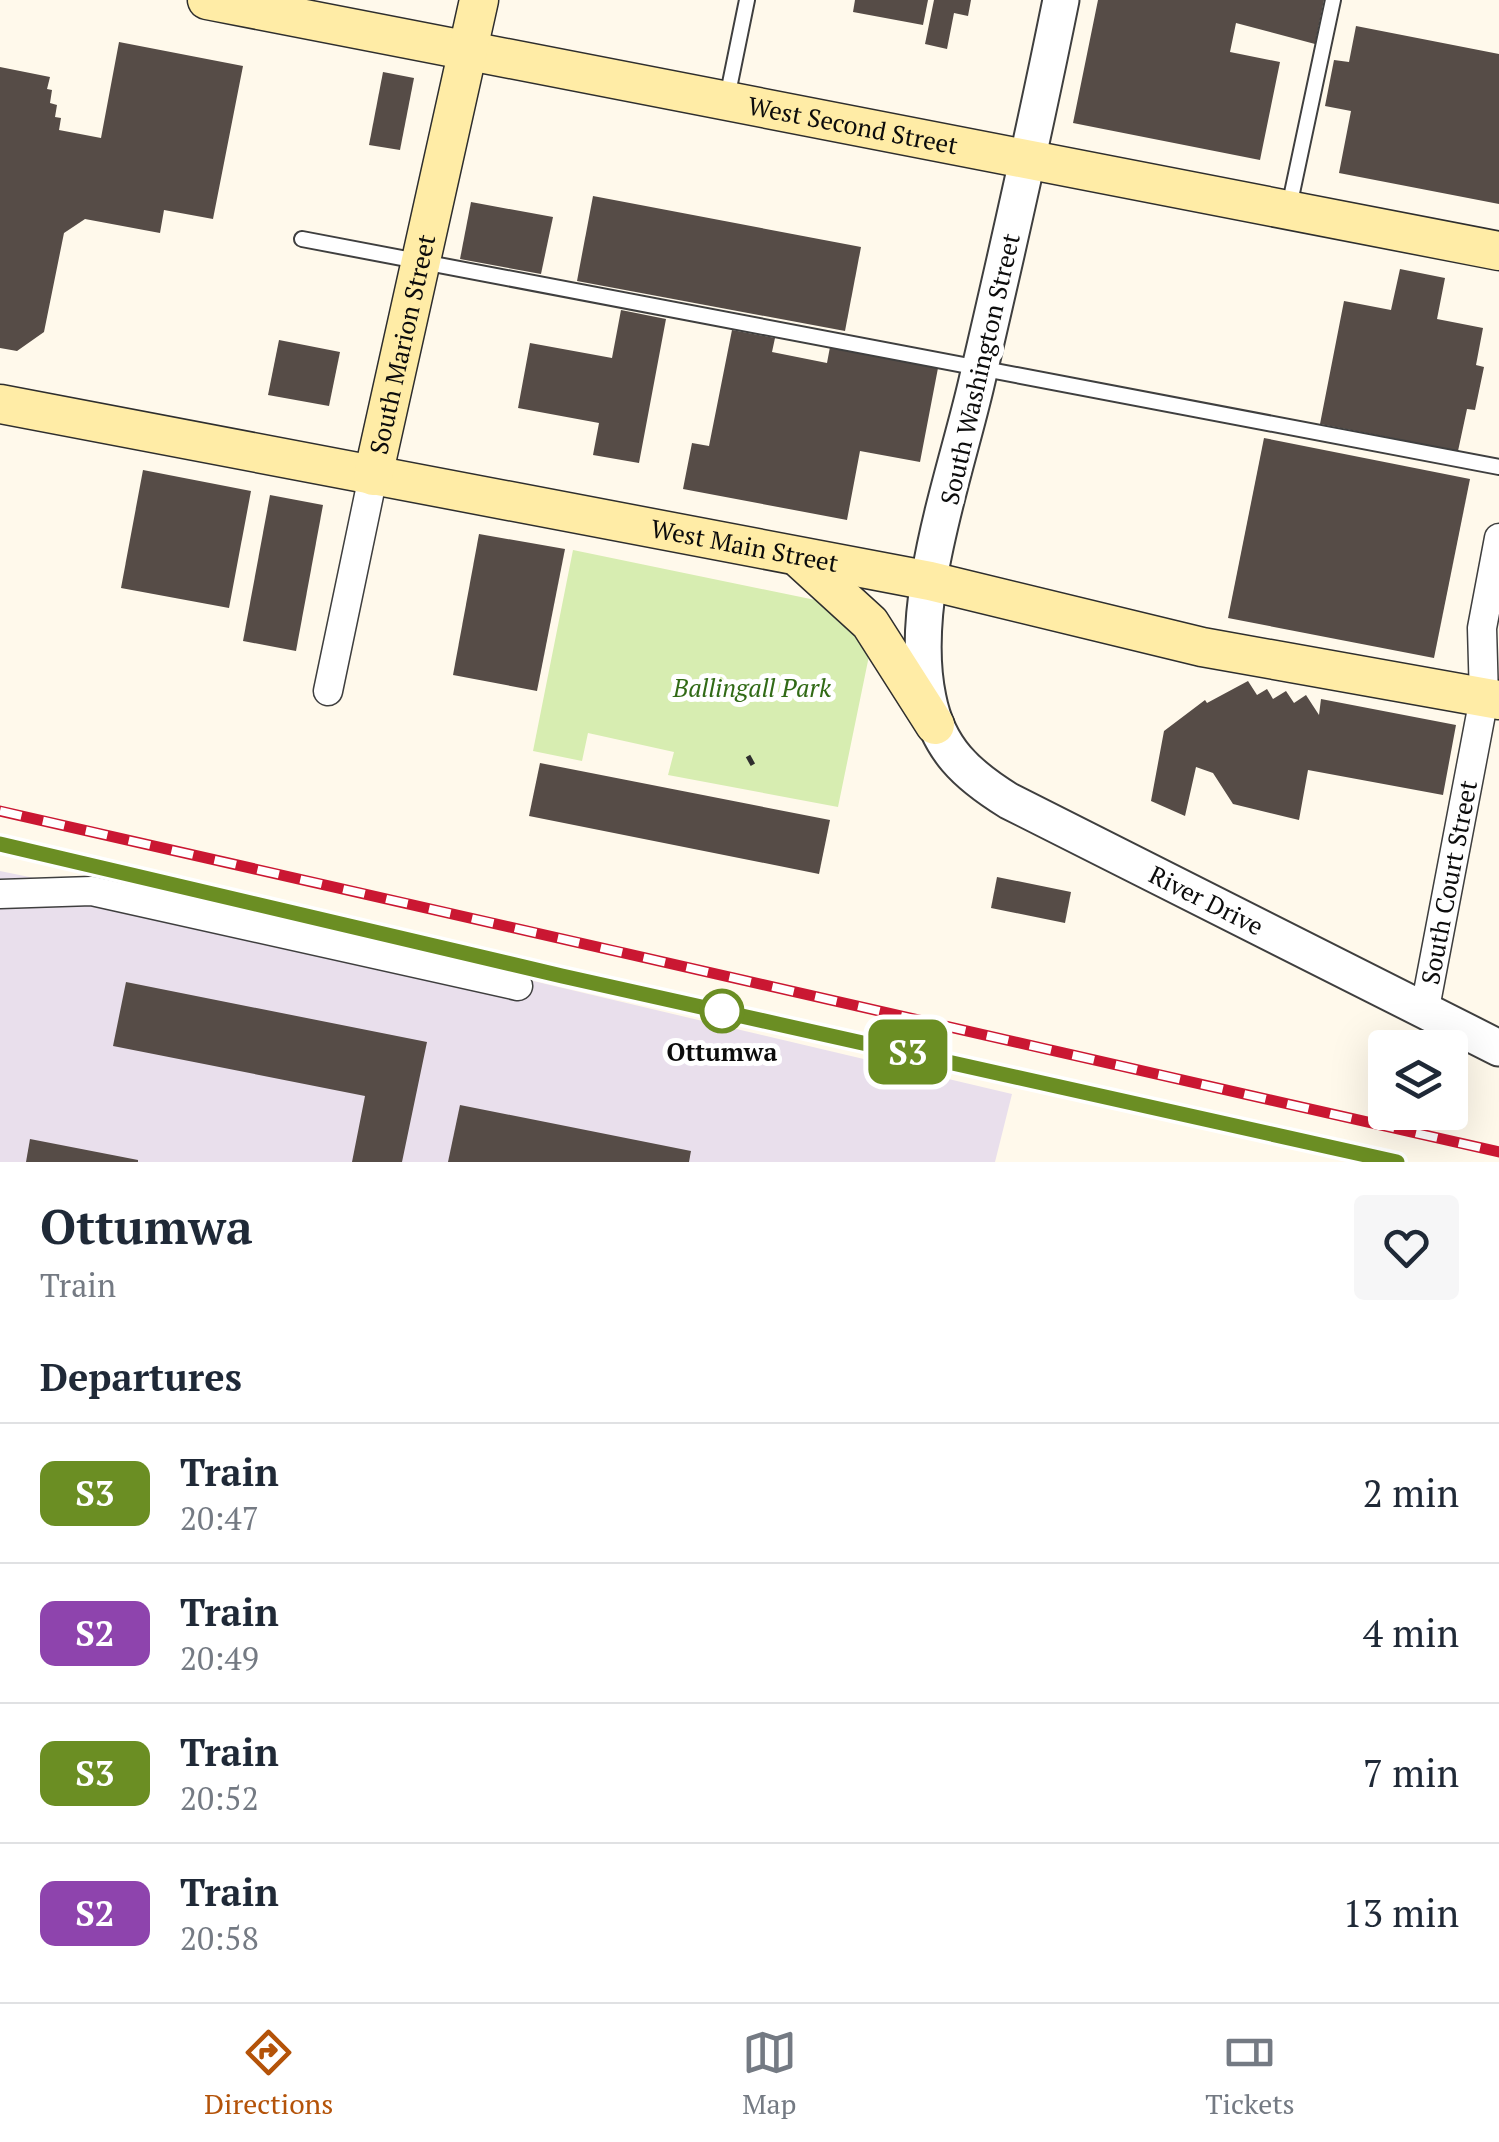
<!DOCTYPE html>
<style>
:root{--surface:#fff;--page:#f6f6f7;--text:#1f2937;--muted:#747a83;--line:#e0e1e3;--accent:#b45309}
body{margin:0;font-family:"PT Serif",serif;background:var(--page);color:var(--text);height:100vh;display:flex;flex-direction:column;font-size:38px;white-space:nowrap}
*{box-sizing:border-box;margin:0}
p{font-size:32px;color:var(--muted)}
.icon{flex:none;width:55px;height:55px;fill:none;stroke:currentColor;stroke-width:2;stroke-linecap:round;stroke-linejoin:round}
.map{position:relative;height:1162px;overflow:hidden}
.details{display:flex;flex-direction:column;background:var(--surface);flex:1}
.details>*{flex:none}
.badge{padding:0 20px;border-radius:15px;font-size:35px;line-height:65px}
.buttons{position:absolute;left:1368px;top:1030px;display:grid;gap:20px}
.buttons a{display:grid;place-items:center;width:100px;height:100px;border-radius:10px;background:var(--surface);box-shadow:0 10px 40px #0002;font-size:50px}
.map>.badge{position:absolute;translate:-50% -50%;box-shadow:0 0 0 5px #fff}
h2{padding:0 40px;font-size:38px;line-height:90px}
.round{display:grid;place-items:center;flex:none;width:105px;height:105px;border-radius:10px;background:var(--page)}
.summary{display:flex;align-items:center;justify-content:space-between;height:170px;padding:0 40px}
h1{font-size:48px;font-weight:700;line-height:75px}
ul{padding:0;list-style:none}
li{display:flex;align-items:center;gap:30px;height:140px;padding:0 40px;border-top:2px solid var(--line)}
li div{flex:1}
li b{display:block;font-size:38px}
li em{font-style:normal}
li .badge{min-width:110px;font-weight:700;text-align:center}
.dock{display:flex;justify-content:space-around;align-items:center;height:140px;border-top:2px solid var(--line);background:var(--surface);font-size:28px;color:var(--muted)}
.dock a{display:grid;justify-items:center;gap:5px}
.dock .active{color:var(--accent)}
.map>svg:first-child{display:block}
.industrial{fill:#e9dfec}
.green{fill:#d7edb1}
.building{fill:#564c47}
.lines{fill:none;stroke-linecap:round;stroke-linejoin:round}
.service-casing{stroke:#3f3f3f;stroke-width:18}
.minor-casing{stroke:#3f3f3f;stroke-width:31}
.tertiary-casing{stroke:#3f3f3f;stroke-width:39}
.secondary-casing{stroke:#2e2e2e;stroke-width:41}
.path{stroke:#2e2e2e;stroke-width:5;stroke-dasharray:10 5;stroke-linecap:butt}
.service{stroke:#fff;stroke-width:14}
.minor{stroke:#fff;stroke-width:28}
.tertiary{stroke:#fff;stroke-width:35}
.secondary{stroke:#ffeca6;stroke-width:38}
.rail-casing{stroke:#ca1732;stroke-width:11}
.rail{stroke:#fff;stroke-width:8;stroke-dasharray:22;stroke-linecap:butt}
.line-casing{stroke:#fff;stroke-width:22}
.line{stroke:#6b8e23;stroke-width:15}
.stop-dot{fill:#fff;stroke:#6b8e23;stroke-width:5}
.labels{text-anchor:middle;stroke-width:10;stroke-linejoin:round;paint-order:stroke}
.street-label{font-size:25px;fill:#0c0c0c;stroke:#fff}
.park-label{font-size:25px;font-style:italic;fill:#316a16;stroke:#fff}
.stop-label{font-size:25px;font-weight:bold;fill:#0c0c0c;stroke:#fff}
</style>
<div class="map">
<svg width="1499" height="1162" viewBox="0 0 1499 1162">
<rect width="100%" height="100%" fill="#fff9eb"/>
<!-- industrial -->
<path class="industrial" d="M0 871 495 972 1012 1094 995 1162H0Z"/>
<!-- green -->
<path class="green" d="M573 550 830 603 870 651 838 807 668 775 674 752 588 733 582 761 533 751Z"/>
<!-- building -->
<g class="building">
<path d="M855 0H928L923 25 853 12Z"/>
<path d="M934 0H971L968 16 954 13 947 49 925 44Z"/>
<path d="M1098 0H1324L1315 44 1236 23 1230 52 1280 62 1260 160 1073 123Z"/>
<path d="M1356 26 1499 54V204L1339 173 1351 111 1325 106 1334 60 1349 62Z"/>
<path d="M119 42 243 66 213 219 164 210 160 233 85 219 64 233 44 332 17 351 0 348V67L50 77 47 89 52 90 50 103 57 105 55 117 61 118 59 130 101 138Z"/>
<path d="M383 72 414 78 400 150 369 145Z"/>
<path d="M593 196 861 247 845 331 577 281Z"/>
<path d="M471 202 553 217 541 274 460 259Z"/>
<path d="M1400 269 1445 278 1437 319 1483 328 1476 365 1484 367 1475 410 1467 409 1458 451 1320 424 1344 301 1391 310Z"/>
<path d="M621 310 666 319 639 463 593 455 599 423 518 408 530 343 612 358Z"/>
<path d="M732 330 775 338 772 352 827 363 830 347 938 368 920 462 860 451 847 520 683 489 692 443 709 446Z"/>
<path d="M279 340 340 352 329 406 268 395Z"/>
<path d="M1264 438 1470 479 1434 658 1228 618Z"/>
<path d="M143 470 251 491 229 608 121 588Z"/>
<path d="M270 495 323 505 296 651 243 641Z"/>
<path d="M479 534 565 549 537 691 453 675Z"/>
<path d="M1248 681 1257 695 1267 689 1273 699 1286 691 1294 703 1306 695 1319 715 1321 699 1456 725 1443 795 1308 770 1299 820 1233 804 1213 773 1196 767 1185 816 1151 801 1164 731 1205 700 1207 703Z"/>
<path d="M540 763 830 820 819 874 529 816Z"/>
<path d="M997 877 1071 892 1065 923 991 908Z"/>
<path d="M126 982 427 1042 402 1162H352L365 1096 113 1046Z"/>
<path d="M460 1105 691 1151 689 1162H448Z"/>
<path d="M30 1139 138 1160V1162H26Z"/>
</g>
<g class="lines">
<!-- service casing -->
<g class="service-casing">
<g id="service">
<path d="M727 98 747 0"/>
<path d="M1289 207 1333 0"/>
<path d="M302 239 1499 467"/>
</g>
</g>
<!-- minor casing -->
<g class="minor-casing">
<g id="minor">
<path d="M328 691 373 476"/>
<path d="M0 894 92 891 518 986"/>
<path id="s1" d="M1425 1008 1484 698 1482 628 1499 538"/>
</g>
</g>
<!-- tertiary casing -->
<g class="tertiary-casing">
<g id="tertiary">
<path id="s2" d="M1061 0C1035 129 1006 257 976 385 954 479 908 603 928 698 938 749 967 775 1009 801L1499 1048"/>
</g>
</g>
<!-- secondary casing -->
<g class="secondary-casing">
<g id="secondary">
<path id="s3" d="M207 0 1499 251"/>
<path id="s4" d="M0 404 930 581 1202 647 1499 700"/>
<path id="s5" d="M373 476 479 0"/>
<path d="M801 560 870 623 935 725"/>
</g>
</g>
<!-- path -->
<path class="path" d="M748 756 753 765"/>
<!-- service -->
<use href="#service" class="service"/>
<!-- minor -->
<use href="#minor" class="minor"/>
<!-- tertiary -->
<use href="#tertiary" class="tertiary"/>
<!-- secondary -->
<use href="#secondary" class="secondary"/>
<!-- rail casing -->
<g class="rail-casing">
<g id="rail">
<path d="M0 811 1499 1152"/>
<path d="M0 844 562 976 1397 1162"/>
</g>
</g>
<!-- rail -->
<use href="#rail" class="rail"/>
</g>
<g class="lines">
<!-- line casing -->
<g class="line-casing">
<path id="line" d="M0 844 562 976 1397 1162"/>
</g>
<!-- line -->
<use href="#line" class="line"/>
</g>
<!-- markers -->
<circle class="stop-dot" cx="722" cy="1011" r="20"/>
<g class="labels">
<!-- street labels -->
<g class="street-label">
<text dy="9" stroke="none"><textPath href="#s3" startOffset="658">West Second Street</textPath></text>
<text dy="9" stroke="none"><textPath href="#s5" startOffset="135">South Marion Street</textPath></text>
<text transform="translate(980 369) rotate(-77)" y="9">South Washington Street</text>
<text dy="9" stroke="none"><textPath href="#s4" startOffset="758">West Main Street</textPath></text>
<text dy="9" stroke="none"><textPath href="#s1" startOffset="128">South Court Street</textPath></text>
<text dy="9" stroke="none"><textPath href="#s2" startOffset="1070">River Drive</textPath></text>
</g>
<!-- park labels -->
<g class="park-label">
<text x="752" y="697">Ballingall Park</text>
</g>
<!-- stop labels -->
<g class="stop-label">
<text x="722" y="1061">Ottumwa</text>
</g>
</g>
</svg>
<div class="buttons">
<a><svg class="icon" aria-label="layers" viewBox="0 0 24 24"><path d="M12 4l9 5-9 5-9-5zM3 14l9 5 9-5"/></svg></a>
</div>
<b class="badge" style="left:908px;top:1052px;background:#6b8e23;color:#fff">S3</b>
</div>
<section class="details">
<div class="summary"><div><h1>Ottumwa</h1><p>Train</p></div><a class="round"><svg class="icon" aria-label="heart" viewBox="0 0 24 24"><path d="M12 20l-8-8c-3-5 5-10 8-4 3-6 11-1 8 4z"/></svg></a></div>
<h2>Departures</h2>
<ul>
<li><span class="badge" style="background:#6b8e23;color:#fff">S3</span><div><b>Train</b><p>20:47</p></div><em>2 min</em></li>
<li><span class="badge" style="background:#8e44ad;color:#fff">S2</span><div><b>Train</b><p>20:49</p></div><em>4 min</em></li>
<li><span class="badge" style="background:#6b8e23;color:#fff">S3</span><div><b>Train</b><p>20:52</p></div><em>7 min</em></li>
<li><span class="badge" style="background:#8e44ad;color:#fff">S2</span><div><b>Train</b><p>20:58</p></div><em>13 min</em></li>
</ul>
</section>
<nav class="dock">
<a class="active"><svg class="icon" aria-label="directions" viewBox="0 0 24 24"><path d="M12 3l9 9-9 9-9-9zM9 14v-3h6M13 9l2 2-2 2"/></svg>Directions</a>
<a><svg class="icon" aria-label="map" viewBox="0 0 24 24"><path d="M3 6l6-2 6 2 6-2v14l-6 2-6-2-6 2zM9 4v14M15 6v14"/></svg>Map</a>
<a><svg class="icon" aria-label="tickets" viewBox="0 0 24 24"><path d="M3 7h18v10H3zM15 7v10"/></svg>Tickets</a>
</nav>
